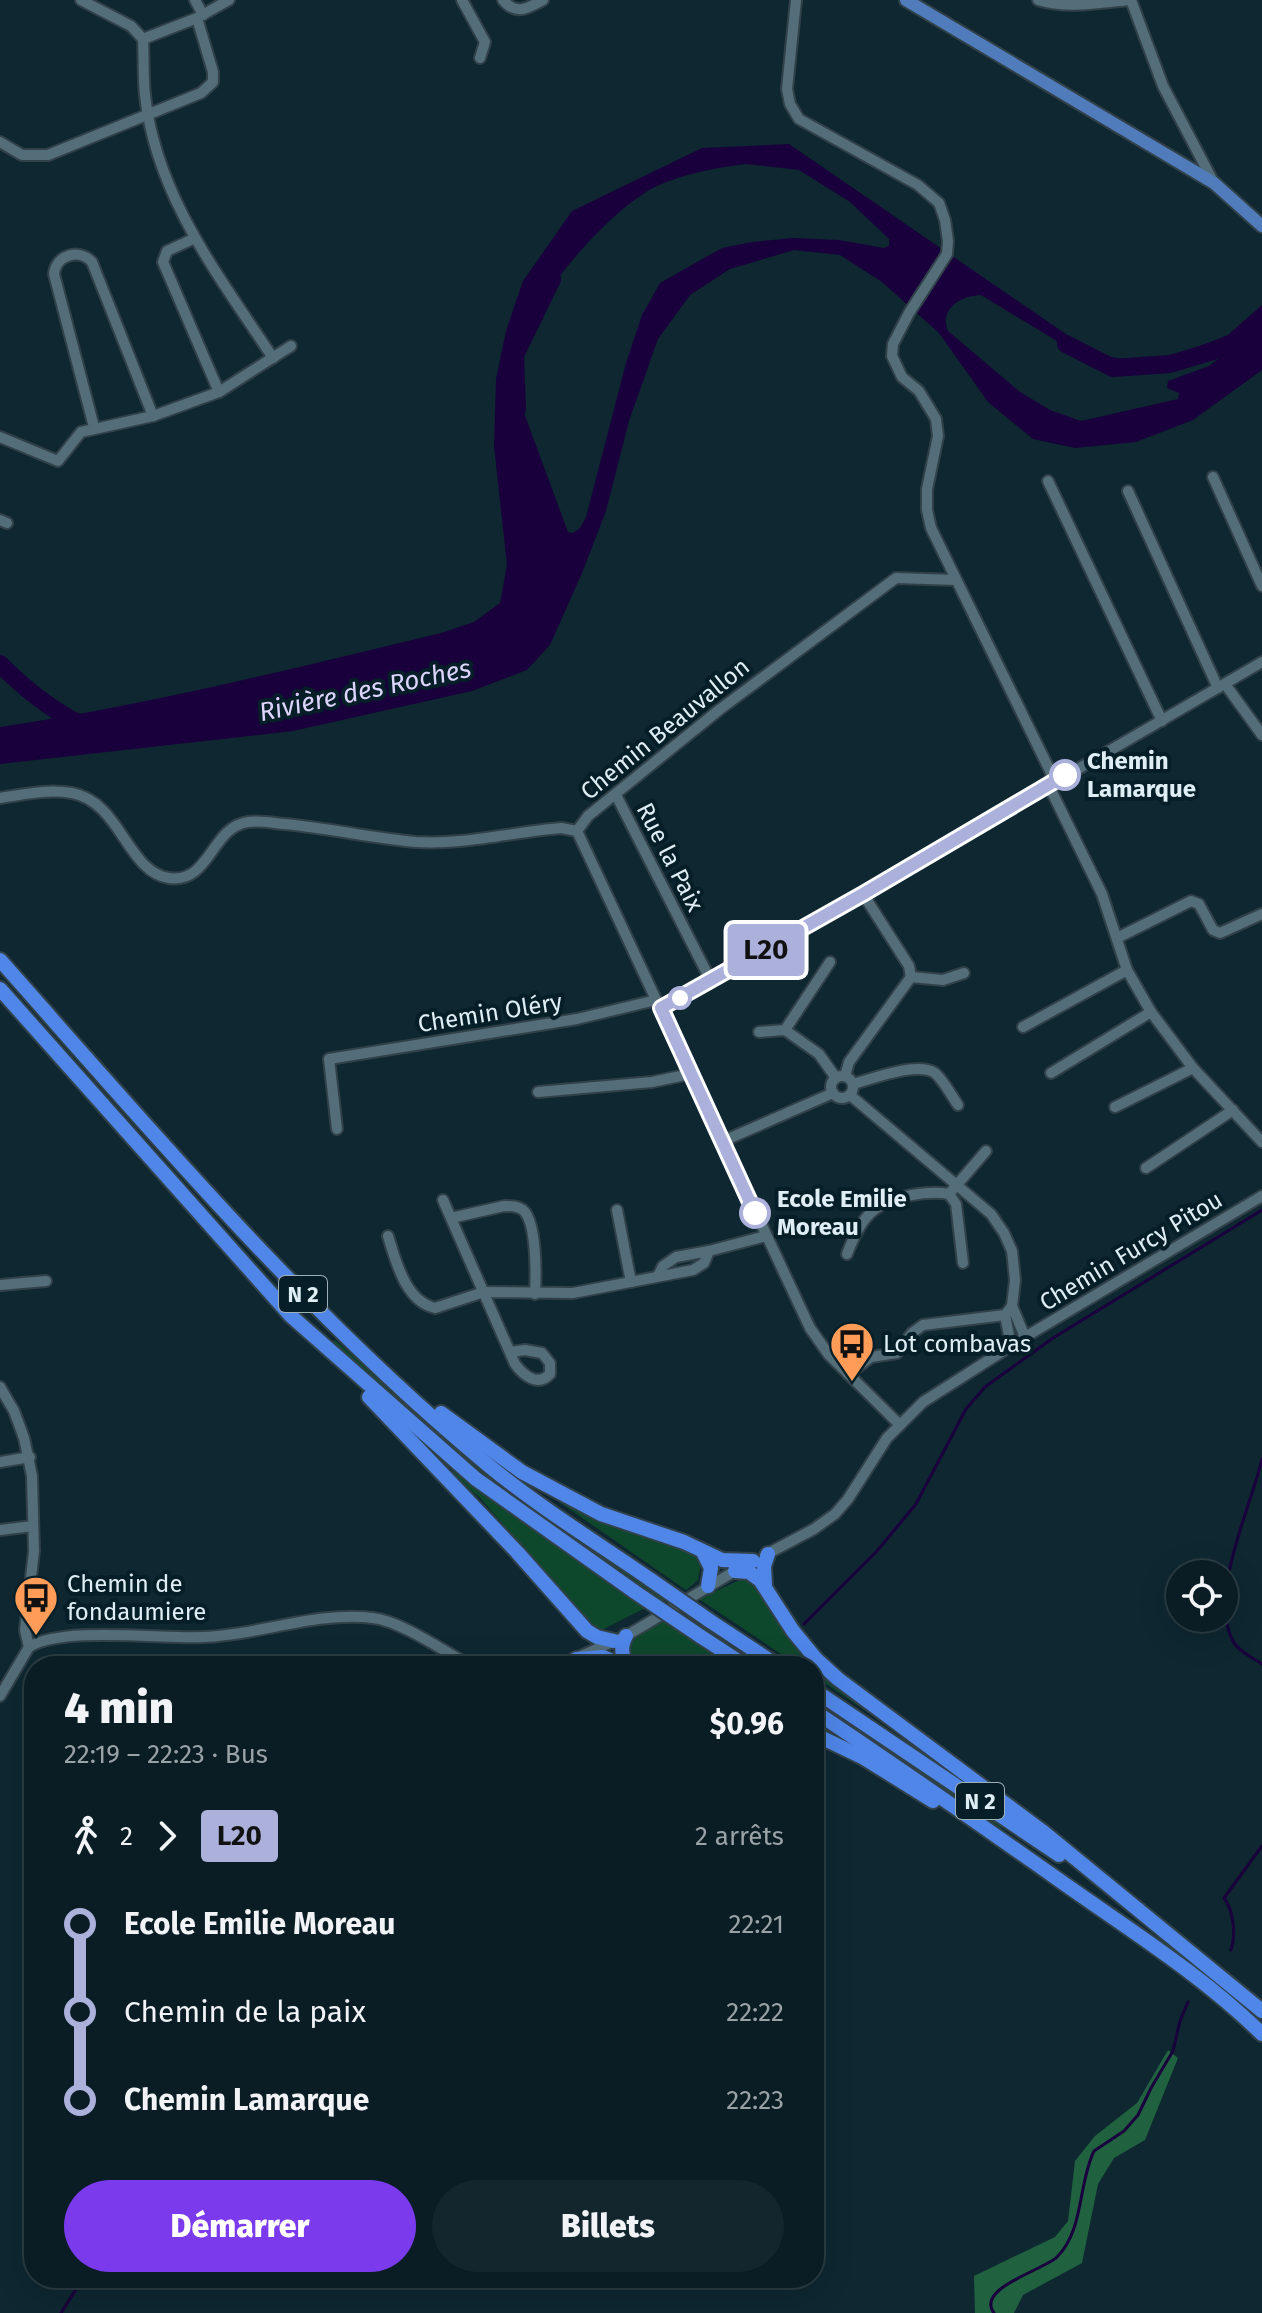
<!DOCTYPE html>
<html lang="fr">
<meta charset="utf-8">
<style>
:root{--surface:#0a1d25;--page:#13262d;--text:#f1f3f6;--muted:#99a2a7;--line:#2a3b42;--accent:#7c3aed}
body{margin:0;font-family:"Fira Sans",sans-serif;background:var(--page);color:var(--text);height:100vh;display:flex;flex-direction:column;font-size:30px;white-space:nowrap}
*{box-sizing:border-box;margin:0}
p{font-size:26px;color:var(--muted)}
.icon{flex:none;width:44px;height:44px;fill:none;stroke:currentColor;stroke-width:2;stroke-linecap:round;stroke-linejoin:round}
.map{position:relative;flex:1;overflow:hidden}
.details{position:absolute;left:24px;top:1656px;width:800px;height:632px;display:flex;flex-direction:column;background:var(--surface);border-radius:32px;box-shadow:0 8px 32px #0002,0 0 0 2px var(--line)}
.details>*{flex:none}
.badge{padding:0 16px;border-radius:6px;font-size:28px;line-height:52px}
.fabs{position:absolute;left:1166px;top:1560px;display:grid;gap:16px}
.fabs a{display:grid;place-items:center;width:72px;height:72px;border-radius:50%;background:var(--surface);box-shadow:0 8px 32px #0002,0 0 0 2px var(--line);font-size:40px}
.map>.badge{position:absolute;translate:-50% -50%;box-shadow:0 0 0 4px #fff}
.legs{display:flex;align-items:center;gap:12px;height:88px;padding:0 40px;font-size:26px}
.legs p{margin-inline-start:auto}
.headline{display:flex;align-items:center;justify-content:space-between;height:136px;padding:0 40px}
h1{font-size:44px;font-weight:800;line-height:60px}
.primary-button{display:flex;gap:16px;margin-top:auto;padding:16px 40px}
.primary-button a{flex:1;height:92px;border-radius:48px;background:var(--accent);color:#fff;font-size:32px;font-weight:800;line-height:92px;text-align:center}
.primary-button a+a{background:var(--page);color:var(--text)}
ul{padding:0 40px;list-style:none}
li{display:flex;align-items:center;gap:28px;height:88px;font-size:30px}
li i{display:grid;place-items:center;width:12px;height:100%;margin:0 10px;background:currentColor}
li i::after{content:'';width:20px;height:20px;margin:-10px;border:6px solid;border-radius:50%;background:var(--surface)}
li p{margin-inline-start:auto}
li:first-child i{background:linear-gradient(#0000 50%,currentColor 0)}
li:last-child i{background:linear-gradient(currentColor 50%,#0000 0)}
.map>svg:first-child{display:block}
.green{fill:#0e482c}
.forest{fill:#206240}
.water{fill:#19003c;fill-rule:evenodd}
.lines{fill:none;stroke-linecap:round;stroke-linejoin:round}
.stream{stroke:#19003c;stroke-width:3}
.river{stroke:#19003c;stroke-width:18}
.minor-casing{stroke:#314149;stroke-width:14}
.major-casing{stroke:#314149;stroke-width:16}
.highway-casing{stroke:#314149;stroke-width:18}
.minor{stroke:#536d79;stroke-width:10}
.major{stroke:#517cbc;stroke-width:12}
.highway{stroke:#4f86e8;stroke-width:14}
.highway-bridge-casing{stroke:#314149;stroke-width:18;stroke-linecap:butt}
.highway-bridge{stroke:#4f86e8;stroke-width:14}
.line-1-casing{stroke:#fff;stroke-width:18}
.line-1{stroke:#abb1da;stroke-width:12}
.stop-1-dot{fill:#fff;stroke:#abb1da;stroke-width:4}
.labels{text-anchor:middle;stroke-width:8;stroke-linejoin:round;paint-order:stroke}
.shield{fill:#051e27;stroke:#9eb0b7;stroke-width:2}
.shield-label{font-size:22px;font-weight:bold;fill:#dfeef5}
.street-label{font-size:24px;fill:#dfeef5;stroke:#051e27}
.stop-label{font-size:24px;font-weight:bold;fill:#dfeef5;stroke:#051e27;text-anchor:start}
.poi-label{font-size:24px;fill:#dfeef5;stroke:#051e27;text-anchor:start}
.water-label{font-size:26px;font-style:italic;fill:#ddd4fc;stroke:#051e27}
</style>
<div class="map">
<svg width="1262" height="2313" viewBox="0 0 1262 2313">
<rect width="100%" height="100%" fill="#0e2731"/>
<!-- green -->
<g class="green">
<path d="M335 1340 468 1457 668 1597 663 1602 465 1461 330 1344Z"/>
<path d="M455 1469 497 1504 645 1608 602 1630 592 1627 481 1499 451 1473Z"/>
<path d="M542 1490 602 1522 695 1554 701 1563 698 1580 686 1590Z"/>
<path d="M744 1578 752 1580 803 1653 915 1744 814 1676V1666H799L699 1599Z"/>
<path d="M662 1619 732 1666H641L632 1662 626 1654 635 1638Z"/>
<path d="M814 1696 1002 1824 1000 1828 814 1702Z"/>
</g>
<!-- forest -->
<path class="forest" d="M1168 2050 1178 2058 1145 2140 1114 2158 1098 2184 1082 2263 1023 2295 1014 2313H975L974 2276 1055 2237 1068 2221 1075 2161 1095 2136 1137 2103Z"/>
<!-- water -->
<path class="water" d="M789 144 1095 354 1134 361 1177 355 1228 335 1262 305V370L1193 420 1136 442 1075 448 1033 439 988 402 939 333 882 282 840 255 794 250 730 269 690 295 658 339 629 421 606 511 582 573 550 645 527 670 472 691 293 731 0 764V727C149 705 295 668 441 633L474 622 500 603 507 565 494 446 496 379 506 331 523 281 572 211 702 148ZM746 164 799 170 850 202 889 239V246L884 248 839 240 793 238 752 242 722 248 660 283 642 315 626 363 586 517 580 528 573 533 568 532 517 394C515 381 513 370 515 357 524 307 611 207 657 186 686 173 715 168 746 164ZM981 295 1065 346 1113 368 1148 369 1170 364 1217 348 1220 349 1223 355 1209 366 1168 381 1167 388 1179 393 1178 399 1081 421 1050 410 1020 392 948 331C939 308 961 296 981 295Z"/>
<g class="lines">
<!-- stream -->
<g class="stream">
<path d="M1262 1459C1251 1507 1208 1595 1233 1641 1238 1651 1253 1658 1262 1664"/>
<path d="M804 1624 877 1551 916 1504 966 1409 985 1387 1053 1338 1262 1210"/>
<path d="M1231 1950C1236 1935 1234 1911 1224 1898L1262 1846"/>
<path d="M61 2313 83 2278"/>
<path d="M994 2313C975 2288 1044 2270 1057 2257 1084 2230 1078 2184 1094 2151L1124 2131 1138 2115 1151 2088 1173 2051 1180 2021 1188 2002"/>
</g>
<!-- river -->
<g class="river">
<path d="M1066 344 1113 368 1170 364 1220 349 1262 342"/>
<path d="M517 409 515 355 552 279"/>
<path d="M0 664C26 690 54 713 87 727"/>
</g>
<!-- minor casing -->
<g class="minor-casing">
<g id="minor">
<path d="M81 0 131 26 143 39"/>
<path d="M195 0 203 15"/>
<path d="M462 0 485 42 480 58"/>
<path d="M503 0C516 16 528 8 543 0"/>
<path d="M796 0 787 89 790 104 799 119 918 185 939 203 945 220 948 241 947 254 909 313 893 344 892 356 902 377 919 391 936 419 938 436 927 489V510L931 528 1055 781"/>
<path d="M1038 0C1067 9 1099 3 1129 0"/>
<path d="M1131 0 1163 86 1214 183"/>
<path d="M143 39C144 58 143 77 145 95 156 196 219 276 273 358"/>
<path d="M143 39 197 18 229 0"/>
<path d="M0 142 22 155H48L201 93 213 82V72L197 18"/>
<path d="M193 239 167 251 163 262 219 392"/>
<path d="M94 427 54 274C56 255 79 248 92 262L153 416"/>
<path d="M0 437 58 461 81 432 153 416 219 392 291 346"/>
<path d="M1213 477 1262 586"/>
<path d="M1048 481 1162 721"/>
<path d="M1128 491 1218 688"/>
<path d="M0 520 7 523"/>
<path d="M1225 684 1262 735"/>
<path d="M1048 784 1102 894 1127 970 1151 1012 1193 1068 1262 1142"/>
<path d="M616 795 711 981"/>
<path d="M0 798C24 794 48 789 72 793 121 802 127 872 169 878 210 884 211 827 248 822 259 820 273 823 284 824 328 828 372 838 416 842 464 845 513 832 561 828L577 831"/>
<path d="M577 831 810 1328 829 1355 900 1425"/>
<path d="M577 831 588 816 719 710 896 578 956 580"/>
<path d="M863 894 909 966 911 977 943 980 964 973"/>
<path d="M1117 938 1191 901 1199 904 1213 930 1220 933 1262 914"/>
<path d="M661 1008 863 894 1262 662"/>
<path d="M1023 1027 1127 970"/>
<path d="M785 1030 830 962"/>
<path d="M759 1032 785 1030 819 1054 836 1078"/>
<path d="M1051 1073 1151 1012"/>
<path d="M845 1076 849 1062 911 977"/>
<circle cx="842" cy="1087" r="11"/>
<path d="M853 1084C872 1079 918 1061 935 1073 944 1081 951 1095 958 1105"/>
<path d="M538 1092 652 1082 690 1074"/>
<path d="M850 1095 991 1214 1004 1233 1012 1251 1015 1280 1012 1306 1025 1337"/>
<path d="M1115 1107 1193 1068"/>
<path d="M337 1129 329 1059 577 1019 656 1000"/>
<path d="M721 1142 833 1093"/>
<path d="M1146 1168 1233 1110"/>
<path d="M443 1200 515 1364C524 1376 538 1387 550 1374V1363L542 1353 525 1350 510 1352"/>
<path d="M617 1210 631 1282"/>
<path d="M451 1218 504 1206C511 1206 518 1206 523 1210 537 1222 536 1276 535 1294"/>
<path d="M388 1236C396 1261 405 1301 435 1308L484 1292 573 1293 693 1270 704 1263 709 1251"/>
<path d="M847 1254C853 1239 860 1221 874 1210 891 1196 929 1190 949 1194"/>
<path d="M963 1263 956 1204 949 1194 986 1151"/>
<path d="M658 1276 663 1266 676 1257 709 1251 766 1236"/>
<path d="M0 1285 46 1281"/>
<path d="M1005 1315 1011 1346"/>
<path d="M848 1374 871 1357 897 1353 912 1333 923 1325 1005 1315 1012 1306"/>
<path d="M0 1387 14 1411 24 1438 32 1476 34 1551 25 1630 29 1647 0 1696"/>
<path d="M0 1462 30 1457"/>
<path d="M0 1530 33 1526"/>
<path d="M765 1555 814 1529 835 1514 848 1499 887 1438 923 1402 1025 1337 1262 1196"/>
<path d="M29 1647C63 1626 161 1639 204 1637 260 1635 316 1611 373 1618 401 1621 445 1652 471 1666"/>
<path d="M558 1666 626 1636 740 1568"/>
</g>
</g>
<!-- major casing -->
<g class="major-casing">
<path id="major" d="M906 0 1214 183 1262 226"/>
</g>
<!-- highway casing -->
<g class="highway-casing">
<g id="highway">
<path d="M0 960C155 1135 307 1315 488 1465 539 1507 596 1542 651 1580"/>
<path d="M0 989 291 1316 476 1479 635 1592"/>
<path d="M369 1397 517 1552 587 1631 597 1637 614 1641"/>
<path d="M441 1413 522 1472 601 1514 684 1542 722 1560 753 1561"/>
<path d="M703 1552 711 1568 708 1586"/>
<path d="M735 1571 749 1572 760 1580 793 1631 816 1659 838 1679 1042 1831 1262 2011"/>
<path d="M765 1585 764 1566 768 1554"/>
<path d="M710 1621 778 1666"/>
<path d="M626 1636C620 1647 621 1658 630 1666"/>
<path d="M700 1636 746 1666"/>
<path d="M576 1659 603 1657 623 1666"/>
<path d="M814 1690 1059 1855"/>
<path d="M814 1711C897 1766 978 1823 1059 1880 1128 1929 1201 1974 1262 2034"/>
<path d="M814 1734 864 1758 933 1801"/>
</g>
</g>
<!-- minor -->
<use href="#minor" class="minor"/>
<!-- major -->
<use href="#major" class="major"/>
<!-- highway -->
<use href="#highway" class="highway"/>
<!-- highway-bridge casing -->
<g class="highway-bridge-casing">
<g id="highway-bridge">
<path d="M651 1580 710 1621"/>
<path d="M635 1592 700 1636"/>
</g>
</g>
<!-- highway-bridge -->
<use href="#highway-bridge" class="highway-bridge"/>
</g>
<g class="lines">
<!-- line-1 casing -->
<g class="line-1-casing">
<path id="line-1" d="M755 1213 661 1008 863 894 1065 775"/>
</g>
<!-- line-1 -->
<use href="#line-1" class="line-1"/>
</g>
<!-- icons -->
<defs>
<g id="bus-pin" transform="scale(2.3)"><path d="M0 17L-7.5 6A9.5 9.5 0 1 1 7.5 6Z" fill="#fe9c58" stroke="#051e27"/><path d="M-5-6H5V4H4V6H2V4H-2V6H-4V4H-5ZM-3.5-4V0h7V-4ZM-3.5 1.2v1.5H-2V1.2ZM2 1.2v1.5H3.5V1.2Z" fill="#111"/></g>
</defs>
<g fill-rule="evenodd">
<use href="#bus-pin" x="852" y="1344"/>
<use href="#bus-pin" x="36" y="1598"/>
</g>
<!-- markers -->
<g class="stop-1-dot">
<circle cx="1065" cy="775" r="14"/>
<circle cx="680" cy="998" r="10"/>
<circle cx="755" cy="1213" r="14"/>
</g>
<g class="labels">
<!-- shield labels -->
<g class="shield">
<rect x="279" y="1276" width="48" height="36" rx="6"/>
<rect x="956" y="1783" width="48" height="36" rx="6"/>
</g>
<g class="shield-label">
<text x="303" y="1302">N 2</text>
<text x="980" y="1809">N 2</text>
</g>
<!-- street labels -->
<g class="street-label">
<text transform="translate(665 729) rotate(-39)" y="8">Chemin Beauvallon</text>
<text transform="translate(670 857) rotate(63)" y="8">Rue la Paix</text>
<text transform="translate(490 1013) rotate(-9)" y="8">Chemin Oléry</text>
<text transform="translate(1131 1251) rotate(-31)" y="8">Chemin Furcy Pitou</text>
</g>
<!-- stop labels -->
<g class="stop-label">
<text x="1087" y="769">Chemin<tspan x="1087" dy="28">Lamarque</tspan></text>
<text x="777" y="1207">Ecole Emilie<tspan x="777" dy="28">Moreau</tspan></text>
</g>
<!-- poi labels -->
<g class="poi-label">
<text x="883" y="1352">Lot combavas</text>
<text x="67" y="1592">Chemin de<tspan x="67" dy="28">fondaumiere</tspan></text>
</g>
<!-- water labels -->
<g class="water-label">
<text transform="translate(365 690) rotate(-12)" y="9">Rivière des Roches</text>
</g>
</g>
</svg>
<div class="fabs">
<a><svg class="icon" aria-label="locate" viewBox="0 0 24 24"><circle cx="12" cy="12" r="6"/><path d="M12 2v4M12 18v4M2 12h4M18 12h4"/></svg></a>
</div>
<b class="badge" style="left:766px;top:950px;background:#abb1da;color:#111">L20</b>
<section class="details">
<div class="headline"><div><h1>4 min</h1><p>22:19 – 22:23 · Bus</p></div><b>$0.96</b></div>
<div class="legs"><svg class="icon" aria-label="walk" viewBox="0 0 24 24"><circle cx="13" cy="4" r="2"/><path d="M13 8l-2 6 4 7M11 14l-3 7M7 12l3-4h3l4 4"/></svg>2<svg class="icon" aria-label="forward" viewBox="0 0 24 24"><path d="M9 5l7 7-7 7"/></svg><b class="badge" style="background:#abb1da;color:#111">L20</b><p>2 arrêts</p></div>
<ul>
<li><i style="color:#abb1da"></i><b>Ecole Emilie Moreau</b><p>22:21</p></li>
<li><i style="color:#abb1da"></i><span>Chemin de la paix</span><p>22:22</p></li>
<li><i style="color:#abb1da"></i><b>Chemin Lamarque</b><p>22:23</p></li>
</ul>
<div class="primary-button"><a>Démarrer</a><a>Billets</a></div>
</section>
</div>
